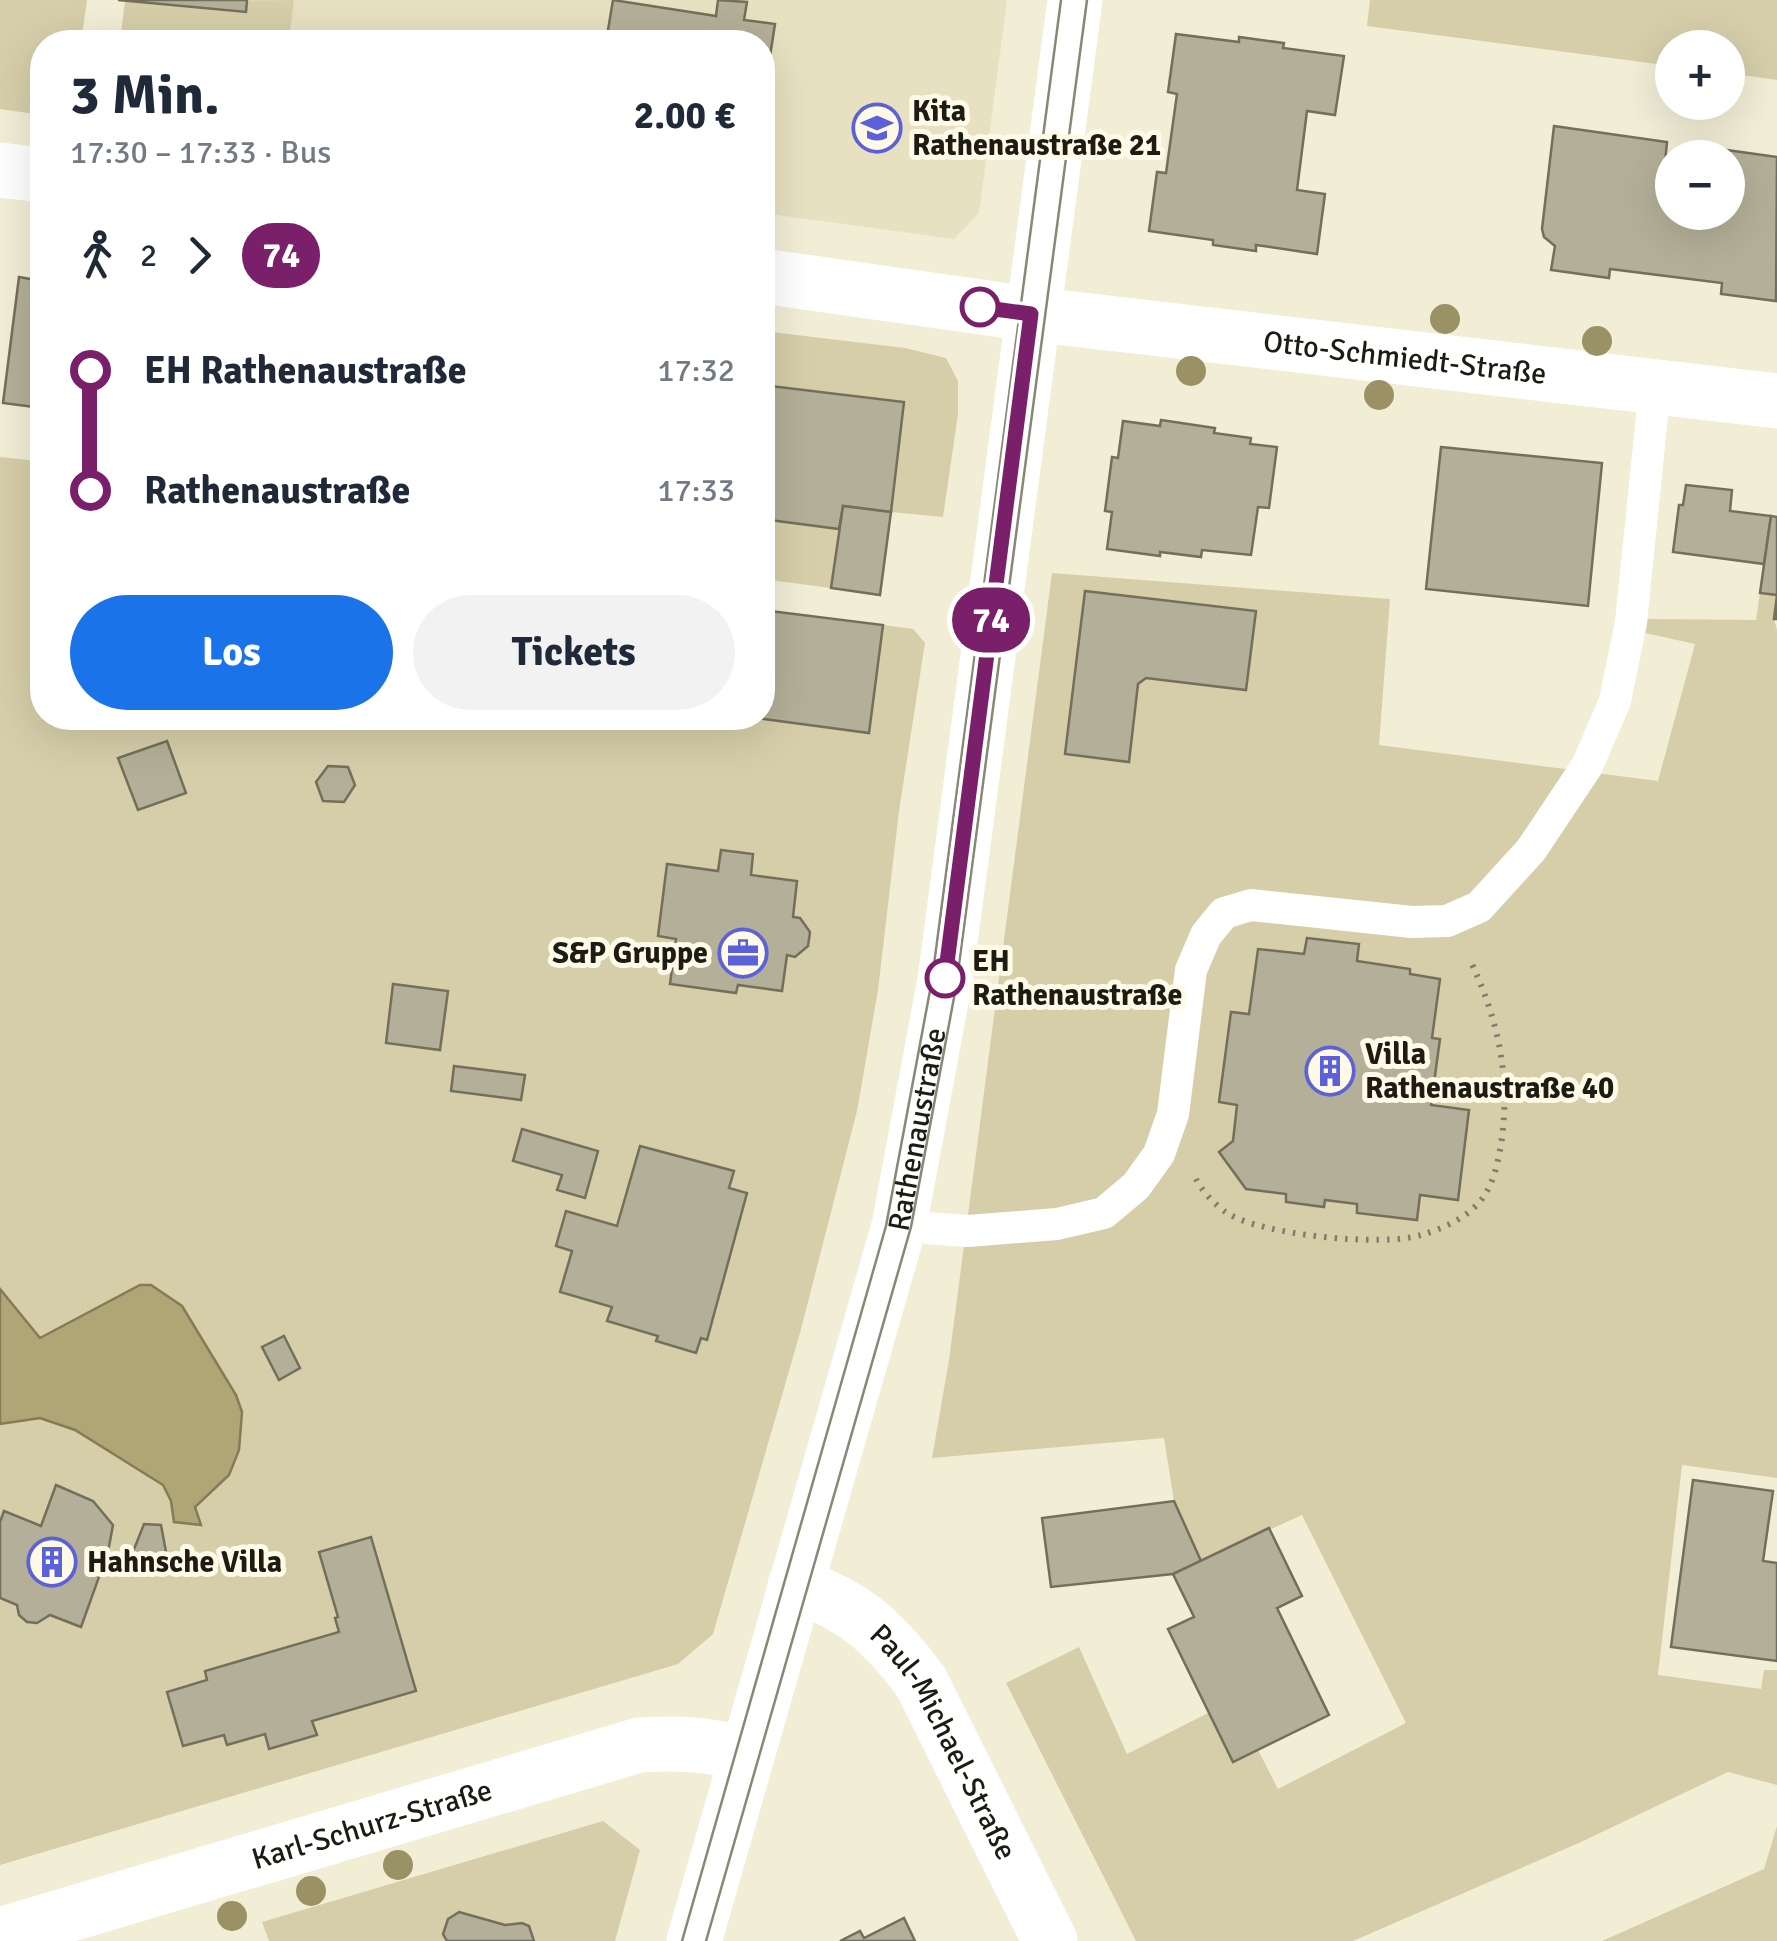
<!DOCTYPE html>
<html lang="de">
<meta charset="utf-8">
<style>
:root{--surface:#fff;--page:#f2f2f3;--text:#1f2937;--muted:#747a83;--accent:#1a73e8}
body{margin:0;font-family:Signika,sans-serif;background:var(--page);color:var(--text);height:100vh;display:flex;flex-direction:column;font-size:38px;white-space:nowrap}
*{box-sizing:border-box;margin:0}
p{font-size:32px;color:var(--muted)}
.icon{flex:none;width:55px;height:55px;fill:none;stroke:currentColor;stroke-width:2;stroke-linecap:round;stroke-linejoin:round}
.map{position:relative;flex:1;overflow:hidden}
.panel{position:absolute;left:30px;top:30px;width:745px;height:700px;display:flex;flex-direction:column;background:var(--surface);border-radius:40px;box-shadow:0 10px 40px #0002}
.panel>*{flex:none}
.badge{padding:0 20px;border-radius:32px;font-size:35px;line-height:65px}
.controls{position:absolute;left:1655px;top:30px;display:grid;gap:20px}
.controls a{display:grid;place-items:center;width:90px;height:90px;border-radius:50%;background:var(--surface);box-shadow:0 10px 40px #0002;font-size:50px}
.map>.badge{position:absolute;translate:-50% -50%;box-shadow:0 0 0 5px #fff}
.legs{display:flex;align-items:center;gap:15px;height:110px;padding:0 40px;font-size:32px}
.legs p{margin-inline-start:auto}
.head{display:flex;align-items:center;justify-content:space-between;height:170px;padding:0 40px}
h1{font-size:55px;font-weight:700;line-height:75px}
.button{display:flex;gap:20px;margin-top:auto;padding:20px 40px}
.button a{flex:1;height:115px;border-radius:60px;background:var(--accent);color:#fff;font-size:40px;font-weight:700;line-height:115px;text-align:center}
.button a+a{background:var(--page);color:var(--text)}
ul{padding:0 40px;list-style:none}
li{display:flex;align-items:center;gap:35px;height:120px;font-size:38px}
li i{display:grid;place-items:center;width:15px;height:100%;margin:0 12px;background:currentColor}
li i::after{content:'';width:25px;height:25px;margin:-12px;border:8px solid;border-radius:50%;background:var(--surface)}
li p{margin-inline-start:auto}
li:first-child i{background:linear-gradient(#0000 50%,currentColor 0)}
li:last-child i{background:linear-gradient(currentColor 50%,#0000 0)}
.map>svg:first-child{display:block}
.built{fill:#e7e0c1}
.green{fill:#d6cea9;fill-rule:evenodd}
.water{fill:#b0a574;stroke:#847c57;stroke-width:2.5}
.building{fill:#b3af98;stroke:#746f5a;stroke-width:2.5}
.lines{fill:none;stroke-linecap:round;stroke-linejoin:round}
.path{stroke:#7f7d6d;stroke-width:6;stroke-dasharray:2.5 8;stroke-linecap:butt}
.service{stroke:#fff;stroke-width:32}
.minor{stroke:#fff;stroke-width:55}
.tram{stroke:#8a8777;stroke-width:2.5}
.tree{fill:#9a9164}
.line-1-casing{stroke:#fff;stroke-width:22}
.line-1{stroke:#7a206a;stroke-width:15}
.stop-1-dot{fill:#fff;stroke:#7a206a;stroke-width:5}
.labels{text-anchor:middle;stroke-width:10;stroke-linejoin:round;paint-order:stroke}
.poi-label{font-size:30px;font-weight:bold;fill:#1d1c13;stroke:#fefae7;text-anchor:start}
.street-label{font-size:30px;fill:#1d1c13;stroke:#fefae7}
.stop-label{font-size:30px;font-weight:bold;fill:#1d1c13;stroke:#fefae7;text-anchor:start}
</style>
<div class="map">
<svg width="1777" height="1941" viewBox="0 0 1777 1941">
<rect width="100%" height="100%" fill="#f2edd5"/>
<!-- built -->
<path class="built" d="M294 0H1007L979 213 954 239 763 213 762 42H289Z"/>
<!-- green -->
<g class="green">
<path d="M0 0H87L81 42H42V115L0 109Z"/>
<path d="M294 0 289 42H120L125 1Z"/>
<path d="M1370 0H1777V80L1728 73V48H1672V66L1367 26Z"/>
<path d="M763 331 905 348 946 358 958 381V414L943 517 891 512 904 402 763 385Z"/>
<path d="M42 418V718H759L868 731 883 625 913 629 925 643 899 811 878 990 857 1111 800 1333 713 1634 678 1664 0 1865V457L38 461ZM721 850 752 854 751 875 797 881 793 917 801 918 810 932 808 945 796 957 787 955 782 990 738 985 736 993 671 984 676 939 718 871Z"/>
<path d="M763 519 839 529 831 588 763 579Z"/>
<path d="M1052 573 1390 599 1379 745 1658 781 1695 644 1645 633 1648 619 1756 620 1760 593 1777 595 1774 619 1777 630V1478L1682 1465 1658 1675 1761 1689 1764 1670H1777V1785L1728 1772 1581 1842 1353 1941H1136L1006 1683 1079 1647 1127 1754 1210 1712 1233 1762 1258 1750 1278 1789 1406 1723 1302 1515 1201 1561 1174 1501 1164 1438 932 1458 949 1360ZM1085 591 1146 678 1138 684 1129 762 1066 754ZM1307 938 1358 944 1357 961 1410 969V974L1440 979 1432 1038 1440 1040 1431 1105 1469 1110 1420 1195 1417 1219 1357 1213V1204L1325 1200 1286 1202V1194L1219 1152 1233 1141 1237 1105 1219 1101 1231 1013 1249 1014 1258 949 1304 954Z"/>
<path d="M603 1821 640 1850 615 1941H269L262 1922Z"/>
<path d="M1777 1826V1941H1602L1764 1869Z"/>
</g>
<!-- water -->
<path class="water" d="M140 1285H151L182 1306 236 1395 242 1412 239 1450 229 1475 195 1507 201 1525 174 1522 171 1501 163 1485 75 1430 40 1418 0 1424V1289L40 1338Z"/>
<!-- building -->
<g class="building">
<path d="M118 0H247L246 12Z"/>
<path d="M613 0 716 16 718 0 747 2 744 20 775 24 762 108V42H606Z"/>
<path d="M1176 34 1239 42V37L1284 43 1283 48 1344 56 1335 115 1307 111 1297 190 1325 194 1317 254 1256 245V251L1213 245V240L1149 231 1157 172 1166 173 1177 94 1168 92Z"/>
<path d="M1554 126 1667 142 1665 163 1672 164V212H1728V158H1697L1698 146 1777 157 1776 301 1721 294 1722 283 1610 269 1609 278 1551 270 1555 246 1544 237 1542 229Z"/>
<path d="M19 277 42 281V408L3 403Z"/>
<path d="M762 385 904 402 891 512 843 506 839 529 762 519Z"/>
<path d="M1161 420 1215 428 1214 433 1251 438 1250 444 1277 447 1269 508 1258 507 1251 555 1202 550 1201 557 1160 552V556L1107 549 1112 512 1105 511 1112 457 1118 458 1123 421 1160 426Z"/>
<path d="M1441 447 1602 463 1588 606 1426 589Z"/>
<path d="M1686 485 1732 490 1730 511 1771 516 1764 564 1673 552 1679 505H1683Z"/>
<path d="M843 506 891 512 880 595 831 588Z"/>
<path d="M1771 516 1777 517V619H1774L1777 595 1760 593Z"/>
<path d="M1085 591 1256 611 1246 690 1146 678 1138 684 1129 762 1065 754Z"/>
<path d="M762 610 883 625 869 733 756 718H762Z"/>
<path d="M167 741 186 793 138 810 118 758Z"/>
<path d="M328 766 348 767 355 785 344 802 323 801 316 782Z"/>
<path d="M721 850 753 854 751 875 797 881 793 917 800 918 810 932 808 946 795 957 787 955 782 991 738 985 736 993 670 984 676 939 658 936 667 864 718 871Z"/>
<path d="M1307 938 1359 944 1357 961 1410 969V974L1440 979 1432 1038 1440 1039 1431 1105 1469 1110 1458 1200 1420 1195 1417 1220 1357 1213V1204L1325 1200 1324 1207 1286 1202V1194L1246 1189 1219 1152 1233 1141 1237 1105 1219 1102 1231 1012 1249 1014 1258 949 1304 954Z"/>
<path d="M393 984 448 991 440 1050 386 1043Z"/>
<path d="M454 1066 525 1075 521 1100 451 1091Z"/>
<path d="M522 1129 598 1151 585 1198 557 1190 562 1175 513 1161Z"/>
<path d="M640 1146 734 1171 729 1188 747 1193 707 1340 701 1338 696 1353 656 1341 658 1336 607 1321 612 1307 560 1292 572 1251 556 1246 566 1211 617 1226Z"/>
<path d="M284 1336 300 1368 279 1380 262 1347Z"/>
<path d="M1693 1480 1773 1491 1763 1561 1777 1563V1661L1671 1647Z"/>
<path d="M56 1485 93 1501 113 1525 108 1552 81 1627 50 1615 37 1623 27 1622 19 1615 17 1605 0 1598V1522L4 1511 41 1526Z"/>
<path d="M1174 1501 1201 1561 1173 1574 1051 1587 1042 1518Z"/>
<path d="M144 1524 161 1525 169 1568 129 1562Z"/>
<path d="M1269 1528 1302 1596 1277 1608 1329 1715 1233 1762 1168 1629 1194 1617 1173 1574Z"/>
<path d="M371 1537 416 1691 312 1721 317 1735 269 1749 265 1734 227 1745 224 1735 183 1746 167 1692 207 1680 205 1671 339 1632 335 1618 338 1617 319 1552Z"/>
<path d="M459 1912 505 1925 522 1923 529 1926 534 1941H447L443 1934 448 1919Z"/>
<path d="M904 1918 915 1941H840L860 1931 864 1938Z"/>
</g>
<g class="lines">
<!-- path -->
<path class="path" d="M1196 1179C1202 1191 1216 1206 1227 1213 1261 1235 1382 1247 1421 1235 1443 1229 1471 1216 1484 1196 1495 1180 1499 1157 1502 1138 1510 1074 1498 1020 1471 962"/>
<!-- service -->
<path class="service" d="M899 1226 968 1231 1057 1224 1104 1213 1136 1186 1159 1154 1173 1114 1191 970 1206 935 1224 913 1251 905 1412 922 1447 921 1479 907 1531 850 1587 766 1615 701 1631 622 1655 387"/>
<!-- minor -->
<g class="minor">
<path d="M0 170 42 175"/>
<path id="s1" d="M762 276 1031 314 1777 401"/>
<path id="s2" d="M795 1585C855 1606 883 1631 921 1682L1050 1941"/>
<path id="s3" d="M0 1935 639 1745C677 1743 710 1743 747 1756"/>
<path id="s4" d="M694 1941 899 1226 945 980 1075 0"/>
</g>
<!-- tram -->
<g class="tram">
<path d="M682 1941 886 1226 932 980 1061 0"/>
<path d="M706 1941 911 1227 956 987 1087 0"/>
</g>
</g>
<!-- trees -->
<g class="tree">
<circle cx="1445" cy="319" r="15"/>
<circle cx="1597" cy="341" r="15"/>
<circle cx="1191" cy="371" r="15"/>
<circle cx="1379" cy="395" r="15"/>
<circle cx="398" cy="1865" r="15"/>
<circle cx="311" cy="1891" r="15"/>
<circle cx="232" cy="1916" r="15"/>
</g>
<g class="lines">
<!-- line-1 casing -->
<g class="line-1-casing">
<path id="line-1" d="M945 978 1031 314 980 307"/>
</g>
<!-- line-1 -->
<use href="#line-1" class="line-1"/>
</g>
<!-- icons -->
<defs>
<g id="school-ring" transform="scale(2.5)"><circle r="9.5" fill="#fefae7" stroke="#5c61d8" stroke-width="1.5"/><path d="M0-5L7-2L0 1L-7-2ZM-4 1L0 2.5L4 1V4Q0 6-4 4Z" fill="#5c61d8"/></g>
<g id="office-ring" transform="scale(2.5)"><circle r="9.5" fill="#fefae7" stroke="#5c61d8" stroke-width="1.5"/><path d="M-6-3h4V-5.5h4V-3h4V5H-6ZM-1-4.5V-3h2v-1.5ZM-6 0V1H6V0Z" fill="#5c61d8"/></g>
<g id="building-ring" transform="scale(2.5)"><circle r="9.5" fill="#fefae7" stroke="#5c61d8" stroke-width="1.5"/><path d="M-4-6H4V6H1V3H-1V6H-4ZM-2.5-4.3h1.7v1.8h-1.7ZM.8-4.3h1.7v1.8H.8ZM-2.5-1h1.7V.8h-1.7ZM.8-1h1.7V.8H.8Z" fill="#5c61d8"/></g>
</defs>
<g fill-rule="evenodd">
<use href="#school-ring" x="877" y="128"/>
<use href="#office-ring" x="743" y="953"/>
<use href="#building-ring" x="1330" y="1071"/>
<use href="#building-ring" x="52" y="1562"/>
</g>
<!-- markers -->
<g class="stop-1-dot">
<circle cx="980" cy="307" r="18"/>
<circle cx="945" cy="978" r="18"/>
</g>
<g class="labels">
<!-- poi labels -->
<g class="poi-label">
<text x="912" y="121">Kita<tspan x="912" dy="34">Rathenaustraße 21</tspan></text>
<text x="708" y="963" text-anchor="end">S&amp;P Gruppe</text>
<text x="1365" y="1064">Villa<tspan x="1365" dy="34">Rathenaustraße 40</tspan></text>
<text x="87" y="1572">Hahnsche Villa</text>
</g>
<!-- street labels -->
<g class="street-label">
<text dy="10" stroke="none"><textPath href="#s1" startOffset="648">Otto-Schmiedt-Straße</textPath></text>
<text dy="10" stroke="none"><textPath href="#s4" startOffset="842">Rathenaustraße</textPath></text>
<text dy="10" stroke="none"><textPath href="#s2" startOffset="225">Paul-Michael-Straße</textPath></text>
<text dy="10" stroke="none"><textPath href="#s3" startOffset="388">Karl-Schurz-Straße</textPath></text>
</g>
<!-- stop labels -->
<g class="stop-label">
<text x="972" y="971">EH<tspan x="972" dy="34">Rathenaustraße</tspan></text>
</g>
</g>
</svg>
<div class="controls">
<a>+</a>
<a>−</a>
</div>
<b class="badge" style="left:991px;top:620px;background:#7a206a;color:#fff">74</b>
<section class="panel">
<div class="head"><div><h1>3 Min.</h1><p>17:30 – 17:33 · Bus</p></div><b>2.00 €</b></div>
<div class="legs"><svg class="icon" aria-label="walk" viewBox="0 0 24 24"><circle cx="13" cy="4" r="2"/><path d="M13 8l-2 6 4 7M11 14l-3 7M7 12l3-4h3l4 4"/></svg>2<svg class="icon" aria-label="forward" viewBox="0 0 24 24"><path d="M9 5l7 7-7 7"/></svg><b class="badge" style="background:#7a206a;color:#fff">74</b></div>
<ul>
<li><i style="color:#7a206a"></i><b>EH Rathenaustraße</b><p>17:32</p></li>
<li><i style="color:#7a206a"></i><b>Rathenaustraße</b><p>17:33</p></li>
</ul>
<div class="button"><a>Los</a><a>Tickets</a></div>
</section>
</div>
